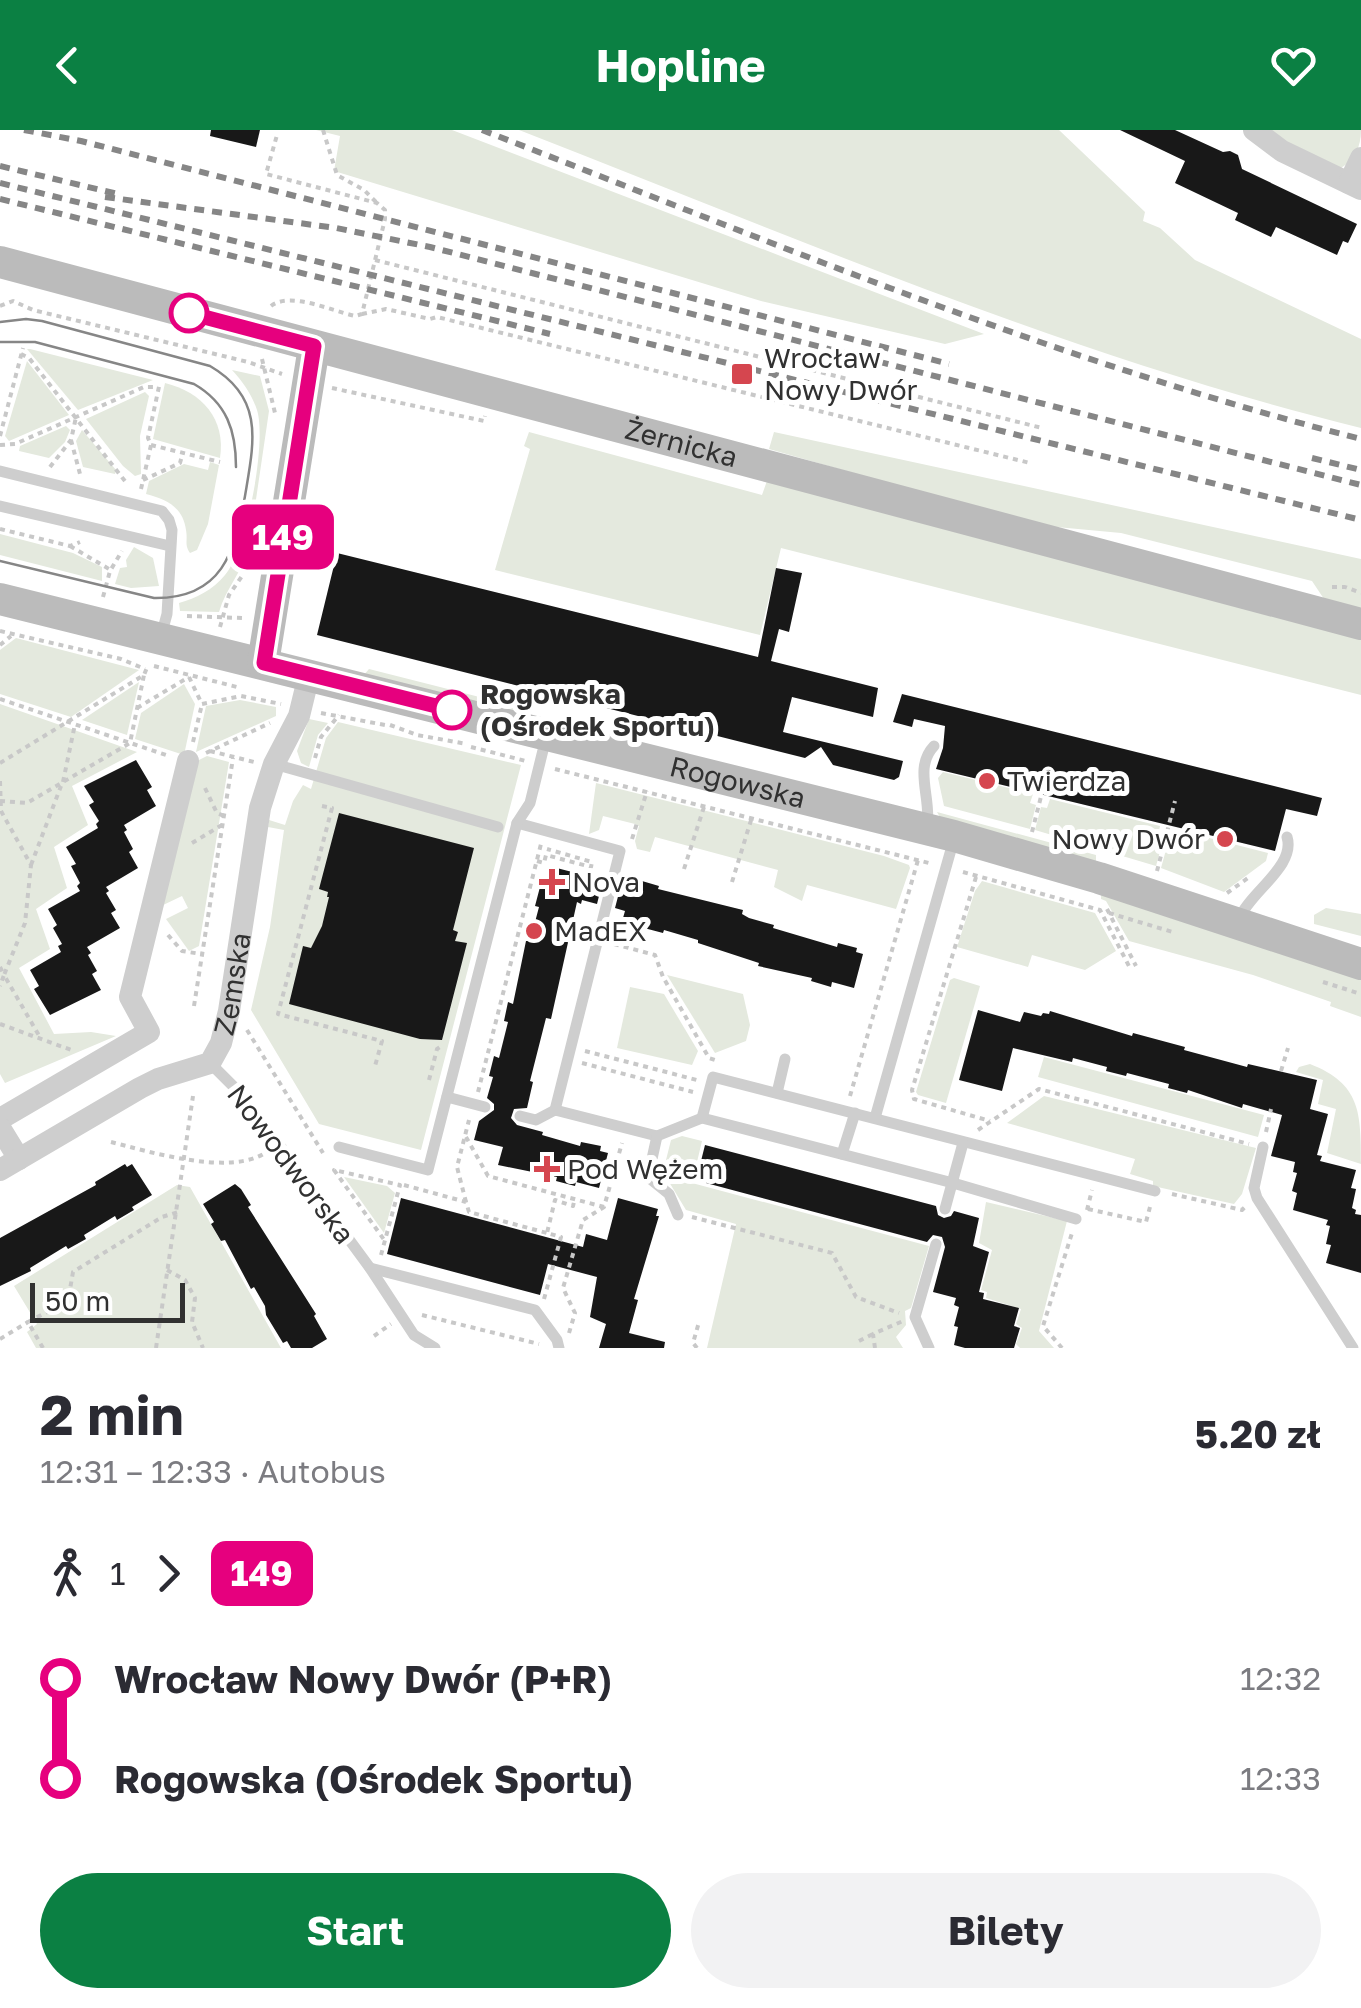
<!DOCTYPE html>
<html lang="pl">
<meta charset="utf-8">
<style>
:root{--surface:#fff;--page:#f2f2f3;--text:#2b2b33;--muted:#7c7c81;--accent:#0b8043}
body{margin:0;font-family:"Golos Text",sans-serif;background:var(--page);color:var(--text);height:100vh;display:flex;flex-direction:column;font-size:38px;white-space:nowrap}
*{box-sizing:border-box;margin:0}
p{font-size:32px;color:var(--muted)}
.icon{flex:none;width:55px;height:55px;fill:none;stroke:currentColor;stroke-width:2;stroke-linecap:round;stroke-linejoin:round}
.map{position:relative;height:1218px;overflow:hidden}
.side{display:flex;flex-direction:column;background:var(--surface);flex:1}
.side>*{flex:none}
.badge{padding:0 20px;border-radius:15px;font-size:35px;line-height:65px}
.scale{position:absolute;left:30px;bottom:25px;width:155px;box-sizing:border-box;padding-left:10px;border:5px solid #313131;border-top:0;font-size:28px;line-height:35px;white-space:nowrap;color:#313131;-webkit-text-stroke:8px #fff;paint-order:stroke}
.map>.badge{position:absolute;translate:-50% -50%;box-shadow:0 0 0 5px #fff}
.legs{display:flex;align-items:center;gap:15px;height:110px;padding:0 40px;font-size:32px}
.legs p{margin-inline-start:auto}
.overview{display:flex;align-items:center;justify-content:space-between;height:170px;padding:0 40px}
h1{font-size:55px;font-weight:700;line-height:75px}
.primary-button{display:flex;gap:20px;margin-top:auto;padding:20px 40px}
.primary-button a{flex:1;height:115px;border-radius:60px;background:var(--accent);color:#fff;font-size:40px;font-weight:700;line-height:115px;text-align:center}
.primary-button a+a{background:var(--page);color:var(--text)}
ul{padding:0 40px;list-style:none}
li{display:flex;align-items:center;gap:35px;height:100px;font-size:38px}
li i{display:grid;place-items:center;width:15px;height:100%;margin:0 12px;background:currentColor}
li i::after{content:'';width:25px;height:25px;margin:-12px;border:8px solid;border-radius:50%;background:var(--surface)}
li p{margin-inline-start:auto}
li:first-child i{background:linear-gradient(#0000 50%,currentColor 0)}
li:last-child i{background:linear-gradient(currentColor 50%,#0000 0)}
header{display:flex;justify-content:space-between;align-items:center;height:130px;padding:0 40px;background:var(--accent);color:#fff;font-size:45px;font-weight:700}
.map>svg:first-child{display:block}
.green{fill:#e4e9de}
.building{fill:#181818}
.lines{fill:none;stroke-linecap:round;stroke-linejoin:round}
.path{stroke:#c8c8c8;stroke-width:4;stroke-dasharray:5 5;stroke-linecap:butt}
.lane{stroke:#cecece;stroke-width:11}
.street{stroke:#cecece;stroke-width:22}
.secondary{stroke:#bbb;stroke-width:32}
.tram{stroke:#868686;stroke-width:2.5}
.rail{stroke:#868686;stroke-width:6;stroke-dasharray:10 8;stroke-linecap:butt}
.line-1-casing{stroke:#fff;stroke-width:22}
.line-1{stroke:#e6007e;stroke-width:15}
.stop-1-dot{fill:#fff;stroke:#e6007e;stroke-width:5}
.poi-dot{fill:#d5464f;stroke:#fff;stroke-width:4}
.labels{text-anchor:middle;stroke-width:10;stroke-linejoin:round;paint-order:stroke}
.poi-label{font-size:28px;fill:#313131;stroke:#fff;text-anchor:start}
.street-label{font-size:28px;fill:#313131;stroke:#fff}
.stop-label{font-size:28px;font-weight:bold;fill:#313131;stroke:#fff;text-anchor:start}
</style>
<header><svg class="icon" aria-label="back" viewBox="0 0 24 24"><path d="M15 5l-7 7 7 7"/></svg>Hopline<svg class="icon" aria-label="heart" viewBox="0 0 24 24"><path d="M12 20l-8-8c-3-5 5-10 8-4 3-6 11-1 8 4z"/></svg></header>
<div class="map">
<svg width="1361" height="1218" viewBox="0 0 1361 1218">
<rect width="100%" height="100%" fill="#fff"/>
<!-- green -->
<g class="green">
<path d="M316 0H452L984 204 945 214 761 171 334 41 340 6Z"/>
<path d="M519 0H1059L1145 82 1143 91 1160 98 1195 130 1361 209V298C1072 227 796 108 519 0Z"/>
<path d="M1262 0H1361C1361 17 1355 29 1341 38Z"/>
<path d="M27 219H30L153 250 78 280Z"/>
<path d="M27 231 69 285 9 311 5 306Z"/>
<path d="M232 240 260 246 269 281 249 417C243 441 226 458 219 482L180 481 179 473C196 468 213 460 225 445 247 420 267 311 257 280 252 265 243 252 232 240Z"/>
<path d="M165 253C202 262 226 289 220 328L153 309Z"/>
<path d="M145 262 149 266 140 306 141 344 135 346 123 336 86 289Z"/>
<path d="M66 296 70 300 65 312 49 328 19 321 20 316Z"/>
<path d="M82 300 116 340 115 344 83 337 76 311Z"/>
<path d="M529 302 762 365 768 348 1361 508V565L781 418 760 505 495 440 530 319 524 316Z"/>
<path d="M774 302 1361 429V479L1324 469 1312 451 1121 403 1035 395 769 319Z"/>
<path d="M210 332 219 335 208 394 197 420 190 423C184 414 188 411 186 400 183 377 166 369 146 364L149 351 184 334 208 340Z"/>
<path d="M0 404 73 423 102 437V451L0 425Z"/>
<path d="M134 417 153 428 159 456 131 458 115 454 120 438 127 437 126 430Z"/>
<path d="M16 508 139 540 71 587 0 564V520Z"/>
<path d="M369 539 531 580 525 585 363 546Z"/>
<path d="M139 552 127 605 82 590Z"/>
<path d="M184 554 195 574 184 625 135 609 141 583Z"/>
<path d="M240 570 276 577V586L196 622 206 576Z"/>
<path d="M0 574 137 622 72 656 88 695 54 717 67 758 36 779 50 819 19 838 54 904 91 902 116 906 5 953 0 944Z"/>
<path d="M309 589 328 593 318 605 309 637 301 633 297 621Z"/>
<path d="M338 592 521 635 421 1020 319 994 251 880 270 797 284 700 268 697 269 690 285 695 293 671 303 655 311 659 326 608Z"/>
<path d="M207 626 229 632 199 816 189 821 166 789 188 778 182 766 159 777 199 630Z"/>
<path d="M943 642 1033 664 1030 673 1036 675 1030 699 944 676 938 648Z"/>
<path d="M596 653 884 726 909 735 910 738 896 779 807 755 802 771 774 757 778 740 655 707 650 722 637 719 635 711 639 696 635 694 603 686 599 700 589 704Z"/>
<path d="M1050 669 1160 696 1158 705 1164 707 1156 736 1035 700 1041 677 1047 678Z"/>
<path d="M937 682 1096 725V734L942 691Z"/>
<path d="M1178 700 1268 723 1266 731 1224 762 1161 738 1169 709 1174 710Z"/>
<path d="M982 751 1095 783 1116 821 1085 840 1032 825 1028 837 957 817 975 761Z"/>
<path d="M1101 761 1361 845V887L1330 876 1331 872 1253 845 1129 811 1106 771 1101 769Z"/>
<path d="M1326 778 1361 784V806L1314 794V785Z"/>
<path d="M667 845 743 864 750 895 746 911 715 923Z"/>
<path d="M954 848 980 856 946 973 918 965 916 962 950 850Z"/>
<path d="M630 857 664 864 698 921 692 935 617 918Z"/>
<path d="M1044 927 1264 985 1258 1007 1038 947Z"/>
<path d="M1310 934C1361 954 1361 983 1361 1034L1327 1023 1336 979 1318 974 1323 950 1296 942 1299 937Z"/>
<path d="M1044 966 1256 1018 1242 1064 1234 1074 1153 1056V1051L1130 1044 1135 1029 1007 993Z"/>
<path d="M682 1006 702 1011 692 1053 929 1116 911 1178 905 1181 906 1195 896 1207 903 1218H707L736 1094 686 1080 663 1042 671 1010Z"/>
<path d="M344 1047 387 1056 395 1063 384 1103Z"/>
<path d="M177 1055 190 1057 281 1218H36L27 1202 37 1194 14 1156Z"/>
<path d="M986 1072 1067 1091 1039 1201 1054 1218H1020L1016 1214 1022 1198 1016 1194 1021 1179 986 1168 987 1162 981 1160 992 1120 979 1113Z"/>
</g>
<!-- building -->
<g class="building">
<path d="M211 0H260L256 17 210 6Z"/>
<path d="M1120 0H1175L1223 22 1230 21 1238 25 1242 39 1357 94 1348 113 1343 111 1337 125 1276 97 1271 107 1235 90 1238 83 1175 53 1185 31Z"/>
<path d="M337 423 758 527 776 438 802 443 789 502 779 499 771 531 878 558 873 587 792 567 783 602 903 631 899 647 894 650 833 635 821 617 805 628 317 505Z"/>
<path d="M902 564 1322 668 1317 686 1286 679 1275 721 936 639 943 618 945 596 914 589 912 597 893 592Z"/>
<path d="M136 630 152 657 147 660 156 676 124 695 127 700 124 702 133 719 129 722 138 738 106 757 109 761 106 763 116 780 111 783 120 798 87 817 91 823 88 825 97 841 92 844 101 860 50 885 34 859 39 856 30 840 61 822 58 816 62 814 53 798 57 795 48 779 80 761 77 756 80 753 71 736 76 734 66 717 98 698 96 694 99 691 89 675 94 672 84 656Z"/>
<path d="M339 683 474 718 453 800 458 802 455 811 467 813 442 910 420 909 289 874 303 816 311 818 322 796 329 767H327L328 762 319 759Z"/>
<path d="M549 736 603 750 597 774 582 770 581 774 577 772 551 889 546 888 530 951 533 952 527 978 514 979 511 988 517 995 543 1002 542 1005 580 1016 581 1012 601 1016 600 1021 608 1023 599 1058 576 1052 575 1056 556 1051 557 1047 498 1035 503 1017 474 1010 479 991 494 980V974L487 968 493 947 489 946 494 926 499 928 508 892 504 891 508 872 513 874 526 811H530L539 777 535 776 540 757 543 758Z"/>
<path d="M642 751 659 756 658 759 743 780 742 784 749 788 774 795 773 798 837 817 838 813 857 818 856 822 863 824 854 858 832 852 831 857 811 851 812 848 758 836 759 833 698 813V810L664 800 663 803 644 798 645 795 623 788 625 781 615 778 621 755 632 757 633 753 641 754Z"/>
<path d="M978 880 1020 892 1024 882 1041 886 1043 883 1049 884 1050 881 1132 906 1133 903 1185 917 1184 920 1247 937 1248 934 1317 950 1310 979 1328 984 1317 1025 1322 1026 1320 1031 1356 1040 1351 1058 1356 1059 1352 1078 1356 1080 1355 1084 1361 1085V1143L1326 1133 1331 1115 1326 1114 1330 1096 1326 1095 1328 1090 1293 1080 1297 1063 1292 1061 1297 1043 1293 1042 1295 1032 1271 1026 1282 985 1243 974 1242 978 1188 960 1187 963 1168 958 1169 954 1127 943 1126 946 1106 941 1107 937 1073 928 1072 932 1013 918 1002 961 959 950Z"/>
<path d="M705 1015 936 1076 938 1085 944 1088 951 1086 954 1081 979 1088 973 1116 989 1122 979 1162 984 1163 983 1169 1019 1178 1014 1196 1020 1198 1014 1218H965L954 1215 958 1197 954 1196 959 1177 954 1175 956 1168 933 1162 945 1117 942 1107 933 1105 927 1112 706 1053 707 1050 697 1047Z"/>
<path d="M125 1034 127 1037 132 1034 152 1065 132 1077 134 1080 117 1090 115 1086 84 1105 86 1109 68 1119 66 1116 30 1138 31 1141 0 1156V1108L96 1055 95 1052Z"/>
<path d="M235 1054 241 1059 251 1075 248 1077 316 1184 314 1186 327 1209 312 1218H291L287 1211 283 1213 266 1185 265 1176 254 1157 251 1159 225 1110 221 1111 211 1094 214 1092 203 1074Z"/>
<path d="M401 1068 583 1117 586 1104 607 1110 618 1068 658 1079 656 1086H659L634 1169 638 1170 629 1203 665 1212 664 1218H599L606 1194 590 1187 597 1147 548 1134 540 1165 387 1124Z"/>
</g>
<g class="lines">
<!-- path -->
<g class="path">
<path d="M323 0 337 45 364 60 376 72"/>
<path d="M375 130 1042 298"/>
<path d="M0 176 13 171 33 180 248 232 282 244"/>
<path d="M271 176C290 161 332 181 355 186L362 184 385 89V80L377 73 266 44 277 5"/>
<path d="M362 184 386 179 430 189 437 187 1030 333"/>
<path d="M21 224 29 228 128 355"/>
<path d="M262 229 275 283"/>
<path d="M332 258 484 291 485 286"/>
<path d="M0 306 23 218"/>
<path d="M71 310 80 344"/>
<path d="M0 315 15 314 144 257H158"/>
<path d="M151 315 220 332"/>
<path d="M50 337 71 310 76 287"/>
<path d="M143 350 180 333 183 322"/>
<path d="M141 359 151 315 148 308 160 252"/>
<path d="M0 399 70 416 80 412"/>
<path d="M70 416 109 439"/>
<path d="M1332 457H1345L1361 463"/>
<path d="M103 467 110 441 122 421"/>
<path d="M187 486 242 488"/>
<path d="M220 497 229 465 253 430"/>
<path d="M0 501 121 529 145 539"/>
<path d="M0 515 11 506"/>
<path d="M154 536 241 558"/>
<path d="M189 547 202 574 241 566 281 574"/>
<path d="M0 569 166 625"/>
<path d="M137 578 189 547"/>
<path d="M321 583 385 595"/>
<path d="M390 595 417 605 467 614"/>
<path d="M193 612 202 574"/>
<path d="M471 617 526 631"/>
<path d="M210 621 254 632"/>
<path d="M206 623 270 593"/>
<path d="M315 628 321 607 339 585"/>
<path d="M0 633 144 545 148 535"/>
<path d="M555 639 929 733"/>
<path d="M0 651 1 681 31 735 25 793 4 845 41 909"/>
<path d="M63 652 75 594"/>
<path d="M205 658 217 683 224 686"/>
<path d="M0 671 27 673 130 613 144 545"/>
<path d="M322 676 332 678 278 884 382 911 375 936"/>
<path d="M1032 702 1048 639"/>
<path d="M632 709 647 661"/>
<path d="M192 713 222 695"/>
<path d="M537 731 544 733 546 725 591 737 592 732 547 719"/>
<path d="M31 735 61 656"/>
<path d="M684 739 704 677"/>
<path d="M1157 741 1175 671"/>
<path d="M963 742 1100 780 1131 840"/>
<path d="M976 747 912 960 914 969 990 991"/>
<path d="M732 752 752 687"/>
<path d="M1227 763 1248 748"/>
<path d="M1107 779 1136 836"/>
<path d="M1109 783 1176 803"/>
<path d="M168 805 182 821 201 824"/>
<path d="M614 814 655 825 663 847 709 928 715 930"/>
<path d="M0 837 4 845 0 856"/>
<path d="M1323 852 1361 864"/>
<path d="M194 876 233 628"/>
<path d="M0 894 74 921"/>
<path d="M247 900 323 1023"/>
<path d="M585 921 697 950"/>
<path d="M582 933 693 962"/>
<path d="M1281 941 1288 918"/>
<path d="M429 950 437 919 443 915"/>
<path d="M478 962 541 714"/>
<path d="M850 966 918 730"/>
<path d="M978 1000 1039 959 1249 1014"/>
<path d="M1266 1002 1271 979"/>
<path d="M466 1007 488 1046 604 1077"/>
<path d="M111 1012C150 1022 229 1046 265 1023"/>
<path d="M404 1055 466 1072 469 1082 547 1103"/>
<path d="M1172 1064 1242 1080 1245 1077"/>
<path d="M466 1072 457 1037 469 990"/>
<path d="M1088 1079 1146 1092 1150 1077"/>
<path d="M1087 1080 1092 1060"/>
<path d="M692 1087 832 1123 856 1167 899 1183"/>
<path d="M381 1125 400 1055 334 1040 385 1111"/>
<path d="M167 1140 185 1150 195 1168 192 1192 203 1218"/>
<path d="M544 1169 561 1107 547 1103 555 1070 573 1076 575 1068"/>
<path d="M422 1185 539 1214"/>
<path d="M569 1203 575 1183 563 1158 583 1090 604 1077 622 1013"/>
<path d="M374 1206 391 1194"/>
<path d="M0 1209 28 1192"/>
<path d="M859 1211 873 1204"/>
<path d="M43 1218 28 1192 68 1171 73 1142 162 1087 178 1082"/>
<path d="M156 1218 193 966"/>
<path d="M697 1218 693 1213 699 1192"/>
<path d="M875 1218 873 1204 903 1191"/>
<path d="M1062 1218 1043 1196 1072 1103"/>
</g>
<!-- lane -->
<g class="lane">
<path d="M0 341 162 381 169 390 172 400 167 484 161 506"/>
<path d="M0 376 170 416"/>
<path d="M274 634 498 697"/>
<path d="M517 693 620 721 555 980"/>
<path d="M927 696C932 669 913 638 934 616"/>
<path d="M1239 789C1250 762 1296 736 1287 707"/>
<path d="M210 933 245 968 370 1138 414 1205 435 1218"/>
<path d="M777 963 785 929"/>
<path d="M447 967 485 977"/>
<path d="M520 986 536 990 555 980 657 1006 702 988 953 1053 1076 1089"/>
<path d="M702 988 713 947 1155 1061"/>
<path d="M875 988 954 709"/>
<path d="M657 1006 648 1047 669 1064 678 1085"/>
<path d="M339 1017 428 1040 517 693 530 673 546 608"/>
<path d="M1263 1017 1254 1058 1257 1068 1353 1218"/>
<path d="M842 1024 855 983"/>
<path d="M945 1079 963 1013"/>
<path d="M370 1138 535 1180 557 1210 559 1218"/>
<path d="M929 1218 915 1187 936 1114"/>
</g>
<!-- street -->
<g class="street">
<path d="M1254 0 1282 21 1361 59"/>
<path d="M1349 53 1361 28"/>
<path d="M0 989 149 902 130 867 188 631"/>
<path d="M0 998 19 1029"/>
<path id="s1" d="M0 1040 140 958 158 949 210 933 221 913 229 881 260 678 274 634 299 586 309 545"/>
</g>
<!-- secondary -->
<g class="secondary">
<path id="s2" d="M0 132 1361 494"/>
<path id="s3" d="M0 469 954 706 1099 748 1361 834"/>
<path d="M263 533 314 217"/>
</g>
<!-- tram -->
<g class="tram">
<path d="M0 192 26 189 42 191 210 236C265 268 254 312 245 366 235 422 222 469 154 468L0 431"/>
<path d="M0 212H35L194 254C227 273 236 301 236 337"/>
</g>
<!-- rail -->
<g class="rail">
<path d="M24 0 81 11 949 234"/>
<path d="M482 0C771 112 1060 233 1361 309"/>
<path d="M0 36 122 65"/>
<path d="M0 53 1361 390"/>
<path d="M105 67 336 98 430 117 1361 355"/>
<path d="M0 69 550 204"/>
<path d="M1312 328 1361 340"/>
</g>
</g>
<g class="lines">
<!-- line-1 casing -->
<g class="line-1-casing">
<path id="line-1" d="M189 183 314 216 264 533 452 580"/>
</g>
<!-- line-1 -->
<use href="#line-1" class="line-1"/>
</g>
<!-- markers -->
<g class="stop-1-dot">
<circle cx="189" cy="183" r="18"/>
<circle cx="452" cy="580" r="18"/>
</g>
<g class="poi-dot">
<rect x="730" y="232" width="24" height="24" rx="5"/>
<circle cx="987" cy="651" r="10"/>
<circle cx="1225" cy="709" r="10"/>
<path d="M547 737h10v10h10v10h-10v10h-10v-10h-10v-10h10z"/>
<circle cx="534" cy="801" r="10"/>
<path d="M542 1024h10v10h10v10h-10v10h-10v-10h-10v-10h10z"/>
</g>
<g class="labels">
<!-- poi labels -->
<g class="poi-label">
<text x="764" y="238">Wrocław<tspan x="764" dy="32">Nowy Dwór</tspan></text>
<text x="1007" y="661">Twierdza</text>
<text x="1205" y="719" text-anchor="end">Nowy Dwór</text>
<text x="572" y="762">Nova</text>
<text x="554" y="811">MadEX</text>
<text x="567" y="1049">Pod Wężem</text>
</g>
<!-- street labels -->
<g class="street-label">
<text dy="10" stroke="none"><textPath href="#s2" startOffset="705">Żernicka</textPath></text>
<text dy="10" stroke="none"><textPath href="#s3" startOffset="760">Rogowska</textPath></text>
<text dy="10" stroke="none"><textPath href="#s1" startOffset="320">Zemska</textPath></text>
<text transform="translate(291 1034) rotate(53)" y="10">Nowodworska</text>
</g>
<!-- stop labels -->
<g class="stop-label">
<text x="480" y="574">Rogowska<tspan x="480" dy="32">(Ośrodek Sportu)</tspan></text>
</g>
</g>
</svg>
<div class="scale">50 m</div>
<b class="badge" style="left:283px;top:407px;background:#e6007e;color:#fff">149</b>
</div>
<section class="side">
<div class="overview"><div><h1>2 min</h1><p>12:31 – 12:33 · Autobus</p></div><b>5.20 zł</b></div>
<div class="legs"><svg class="icon" aria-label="walk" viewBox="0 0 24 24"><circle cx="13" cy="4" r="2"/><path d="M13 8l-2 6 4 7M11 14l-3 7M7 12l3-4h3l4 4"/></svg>1<svg class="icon" aria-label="forward" viewBox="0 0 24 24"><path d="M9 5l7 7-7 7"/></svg><b class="badge" style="background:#e6007e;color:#fff">149</b></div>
<ul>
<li><i style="color:#e6007e"></i><b>Wrocław Nowy Dwór (P+R)</b><p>12:32</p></li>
<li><i style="color:#e6007e"></i><b>Rogowska (Ośrodek Sportu)</b><p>12:33</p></li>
</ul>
<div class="primary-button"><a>Start</a><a>Bilety</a></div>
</section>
